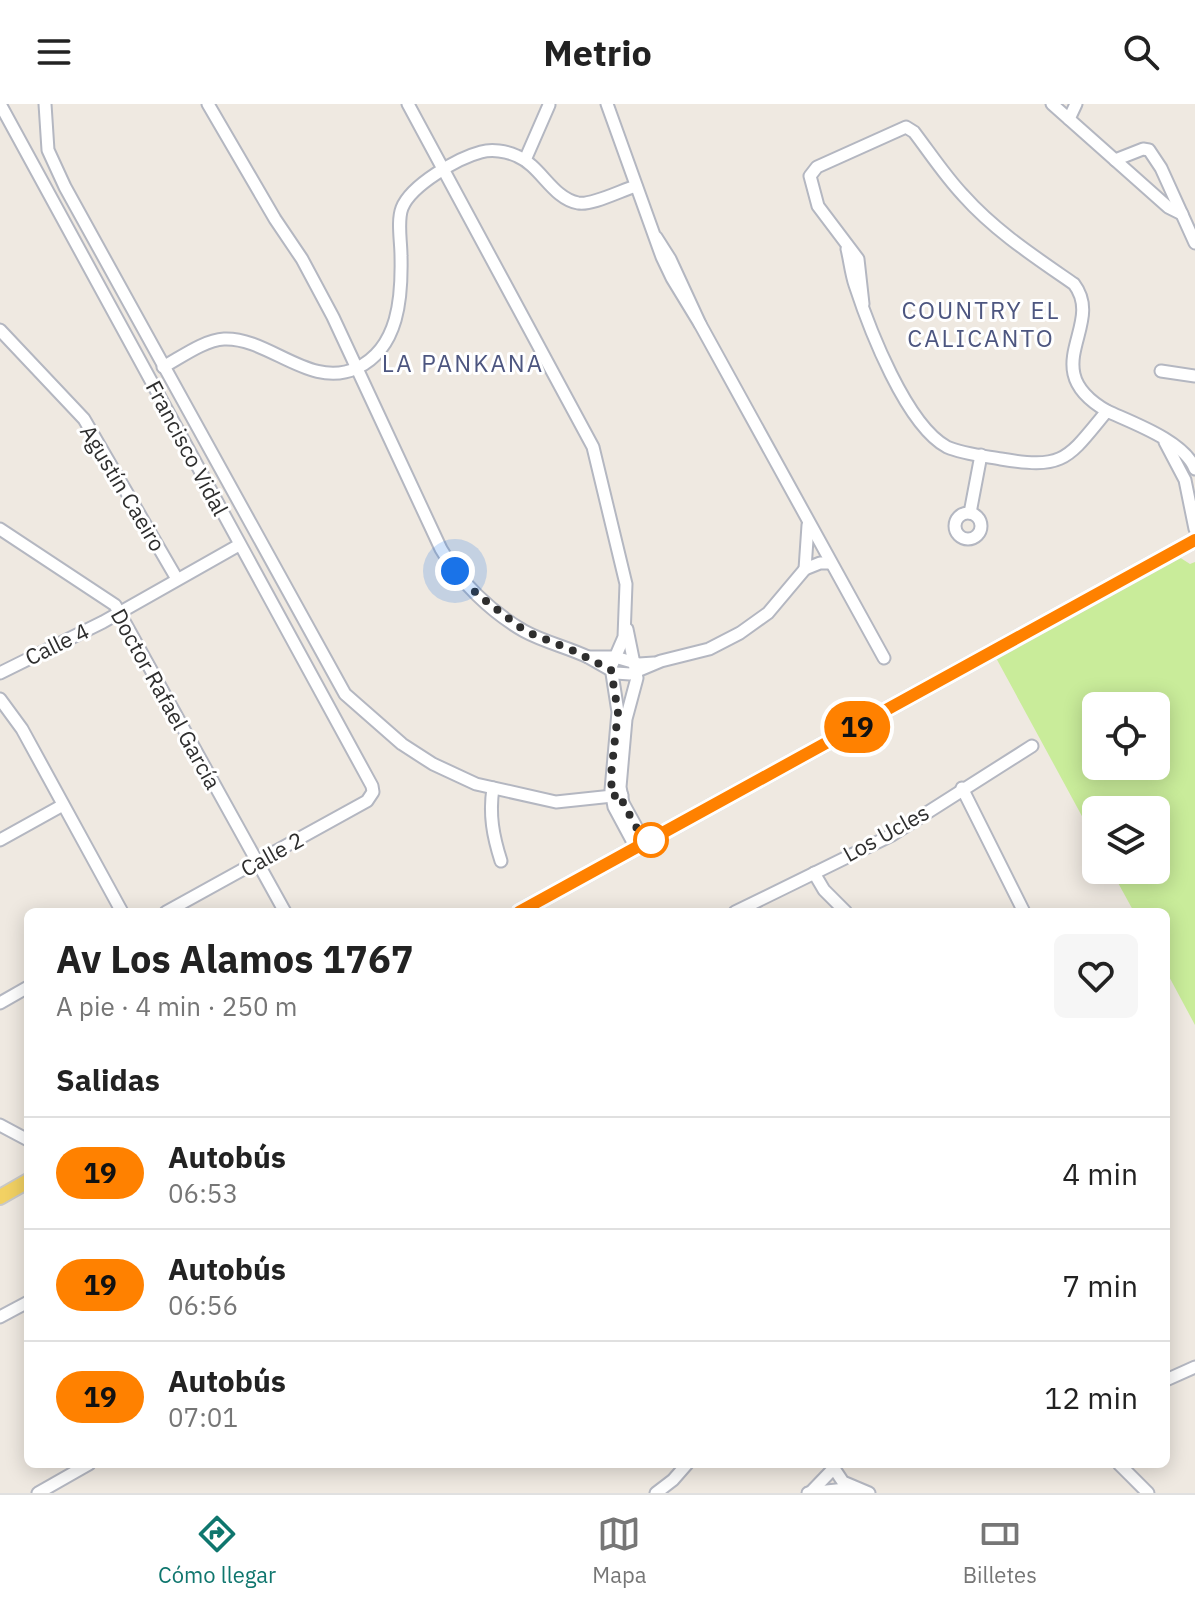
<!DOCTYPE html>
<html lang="es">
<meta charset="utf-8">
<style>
:root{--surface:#fff;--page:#f6f6f6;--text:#222;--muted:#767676;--line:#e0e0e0;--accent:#0f766e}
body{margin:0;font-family:"IBM Plex Sans",sans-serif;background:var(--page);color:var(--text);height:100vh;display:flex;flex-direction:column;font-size:30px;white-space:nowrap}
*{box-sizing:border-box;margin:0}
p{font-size:26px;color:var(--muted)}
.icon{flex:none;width:44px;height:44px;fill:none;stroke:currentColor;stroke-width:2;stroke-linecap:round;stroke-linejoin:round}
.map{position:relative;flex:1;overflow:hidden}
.details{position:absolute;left:24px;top:804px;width:1146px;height:560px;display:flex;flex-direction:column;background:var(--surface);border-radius:12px;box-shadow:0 4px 20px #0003}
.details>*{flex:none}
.badge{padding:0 16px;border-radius:26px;font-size:28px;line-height:52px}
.fabs{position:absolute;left:1082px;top:588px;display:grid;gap:16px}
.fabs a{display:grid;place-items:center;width:88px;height:88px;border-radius:12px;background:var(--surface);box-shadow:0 4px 20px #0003;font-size:40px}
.you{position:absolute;width:40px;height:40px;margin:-20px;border:6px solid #fff;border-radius:50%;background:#1a73e8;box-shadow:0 0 0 12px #1a73e833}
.map>.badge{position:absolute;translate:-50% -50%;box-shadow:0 0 0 4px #fff}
h2{padding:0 32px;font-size:30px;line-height:72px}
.round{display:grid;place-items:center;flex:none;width:84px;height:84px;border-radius:12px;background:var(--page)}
.summary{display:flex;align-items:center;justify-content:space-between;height:136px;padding:0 32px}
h1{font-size:38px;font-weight:700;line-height:60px}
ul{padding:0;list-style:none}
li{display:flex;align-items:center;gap:24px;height:112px;padding:0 32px;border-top:2px solid var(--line)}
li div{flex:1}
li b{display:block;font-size:30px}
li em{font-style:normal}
li .badge{min-width:88px;font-weight:700;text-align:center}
header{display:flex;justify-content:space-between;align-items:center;height:104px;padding:0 32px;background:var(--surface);font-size:36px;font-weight:700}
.tabs{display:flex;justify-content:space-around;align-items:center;height:112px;border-top:2px solid var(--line);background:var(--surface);font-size:22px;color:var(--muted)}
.tabs a{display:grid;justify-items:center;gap:4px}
.tabs .active{color:var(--accent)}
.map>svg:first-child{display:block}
.pitch{fill:#c9ec9a;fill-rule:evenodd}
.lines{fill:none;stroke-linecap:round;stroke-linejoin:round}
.minor-casing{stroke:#b4b7c1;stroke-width:15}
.major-casing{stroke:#c9c9c9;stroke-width:18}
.minor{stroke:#fff;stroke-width:11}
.major{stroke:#f2d163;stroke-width:14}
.line-casing{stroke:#fff;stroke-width:18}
.line{stroke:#ff8100;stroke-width:12}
.walk{stroke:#2e2e2e;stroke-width:8;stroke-dasharray:0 14.4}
.stop-dot{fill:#fff;stroke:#ff8100;stroke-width:4}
.labels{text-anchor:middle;stroke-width:6;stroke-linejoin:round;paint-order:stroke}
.street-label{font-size:22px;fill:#2e2e2e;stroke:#fff}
.neighbourhood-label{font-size:24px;letter-spacing:2px;fill:#4d5680;stroke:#fff}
</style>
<header><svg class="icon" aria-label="menu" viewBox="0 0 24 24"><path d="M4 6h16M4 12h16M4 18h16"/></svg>Metrio<svg class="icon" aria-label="search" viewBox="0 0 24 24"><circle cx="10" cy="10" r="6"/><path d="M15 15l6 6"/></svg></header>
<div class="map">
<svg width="1195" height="1389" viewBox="0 0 1195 1389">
<rect width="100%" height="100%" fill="#efe9e1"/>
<!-- pitch -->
<path class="pitch" d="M1176 451 1190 460 1195 458V921L1166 867V808H1134L1111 766H1156V706H1096V738L995 552ZM1096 602H1156V662H1096Z"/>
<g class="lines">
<!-- minor casing -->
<g class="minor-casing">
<g id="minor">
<path d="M0 0 372 682 373 688 367 697 166 808"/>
<path d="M45 0 48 46 65 83 345 590 402 640 433 660 476 680 556 698 622 691"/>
<path d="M208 0 275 115 302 155 333 213 441 445C460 478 491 508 524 527 544 538 567 543 588 553"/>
<path d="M408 0 593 343 626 480 624 533 611 563 618 608 611 686 614 703 636 744"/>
<path d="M607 0 662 153 672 174 700 220 670 155 656 133"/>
<path d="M1052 0 1168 103 1182 110"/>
<path d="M1069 15 1076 0"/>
<path d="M525 56 549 1"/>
<path d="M1115 56 1143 45 1149 46 1161 64 1195 139"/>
<path d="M847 145C850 157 851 169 855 181 869 224 906 321 947 343 963 350 984 352 1001 355 1065 366 1068 354 1107 307 1133 319 1184 337 1195 365"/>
<path d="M863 200 858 155 818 102 810 72 817 63 906 23 914 28C930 49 945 72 963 91 995 127 1035 153 1074 180 1106 222 1034 265 1107 307"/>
<path d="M700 220 884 554"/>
<path d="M0 226 84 315 177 475"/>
<path d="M163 263C180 254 204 236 224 235 269 233 310 286 357 264 399 244 402 193 401 152 401 137 397 117 402 104 411 81 458 54 481 48 492 45 506 47 517 52 541 62 552 94 578 99 591 102 622 86 636 82"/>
<path d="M1161 267 1195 272"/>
<path d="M1165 338 1185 376 1195 425"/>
<path d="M970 409 981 351"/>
<circle cx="968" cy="422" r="13"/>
<path d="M808 421 805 465 820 459H831"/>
<path d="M0 425 115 501 285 808"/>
<path d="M627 525 637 574 626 615 620 683 623 699 645 739"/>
<path d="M654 559 639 560 615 553H588L616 569 630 570 661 557 709 545 740 529 768 509 805 465"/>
<path d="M0 569 103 518 239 441"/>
<path d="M0 595 22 625 122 808"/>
<path d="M493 684C489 711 493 732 501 757"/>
<path d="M962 684 1024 808"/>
<path d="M0 736 63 701"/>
<path d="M814 769 824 786 846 808"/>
<path d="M735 808 892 731 1032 642"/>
<path d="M0 899 28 883"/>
<path d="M0 1021 28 1036"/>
<path d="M0 1213 28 1198"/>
<path d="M1166 1276 1195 1263"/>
<path d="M831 1360 843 1378 869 1389"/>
<path d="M1119 1360 1148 1389"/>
<path d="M38 1389 89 1360"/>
<path d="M656 1389 673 1376 687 1360"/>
<path d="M808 1389 855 1384"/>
<path d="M810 1389 834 1364"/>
</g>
</g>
<!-- major casing -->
<g class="major-casing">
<g id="major">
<path d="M519 808 1195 436"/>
<path d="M0 1093 28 1077"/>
</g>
</g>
<!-- minor -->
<use href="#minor" class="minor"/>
<!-- major -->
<use href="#major" class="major"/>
</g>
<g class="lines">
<!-- line casing -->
<g class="line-casing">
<path id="line" d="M519 808 1195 436"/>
</g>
<!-- line -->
<use href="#line" class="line"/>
<!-- walk -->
<path class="walk" d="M455 467 477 490 525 527 572 546 611 566 618 608 611 671 612 692 622 691 623 699 645 739 651 736"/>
</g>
<!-- markers -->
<circle class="stop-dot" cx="651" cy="736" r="16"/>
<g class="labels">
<!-- street labels -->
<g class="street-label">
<text transform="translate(187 344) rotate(62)" y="8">Francisco Vidal</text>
<text transform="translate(123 384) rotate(59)" y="8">Agustín Caeiro</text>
<text transform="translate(57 540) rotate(-26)" y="8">Calle 4</text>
<text transform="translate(166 595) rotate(61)" y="8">Doctor Rafael García</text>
<text transform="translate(886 729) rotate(-29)" y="8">Los Ucles</text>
<text transform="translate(272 750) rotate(-29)" y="8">Calle 2</text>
</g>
<!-- neighbourhood labels -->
<g class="neighbourhood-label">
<text x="981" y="215">COUNTRY EL<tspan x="981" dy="28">CALICANTO</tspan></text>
<text x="463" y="268">LA PANKANA</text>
</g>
</g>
</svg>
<div class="fabs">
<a><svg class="icon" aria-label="locate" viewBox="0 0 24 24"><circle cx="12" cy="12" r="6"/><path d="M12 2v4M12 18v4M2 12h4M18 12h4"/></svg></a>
<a><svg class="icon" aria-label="layers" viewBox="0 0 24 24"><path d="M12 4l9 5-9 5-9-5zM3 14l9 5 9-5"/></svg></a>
</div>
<div class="you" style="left:455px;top:467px"></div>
<b class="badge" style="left:857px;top:623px;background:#ff8100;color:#111">19</b>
<section class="details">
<div class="summary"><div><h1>Av Los Alamos 1767</h1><p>A pie · 4 min · 250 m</p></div><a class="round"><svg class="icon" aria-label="heart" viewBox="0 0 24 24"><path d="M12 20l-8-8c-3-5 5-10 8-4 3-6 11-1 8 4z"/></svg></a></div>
<h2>Salidas</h2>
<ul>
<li><span class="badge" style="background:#ff8100;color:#111">19</span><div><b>Autobús</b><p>06:53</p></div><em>4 min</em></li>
<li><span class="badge" style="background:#ff8100;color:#111">19</span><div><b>Autobús</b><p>06:56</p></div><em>7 min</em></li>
<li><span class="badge" style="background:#ff8100;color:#111">19</span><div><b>Autobús</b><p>07:01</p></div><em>12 min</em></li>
</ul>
</section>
</div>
<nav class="tabs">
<a class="active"><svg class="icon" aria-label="directions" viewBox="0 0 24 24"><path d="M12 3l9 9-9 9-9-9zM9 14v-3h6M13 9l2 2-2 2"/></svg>Cómo llegar</a>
<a><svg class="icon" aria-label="map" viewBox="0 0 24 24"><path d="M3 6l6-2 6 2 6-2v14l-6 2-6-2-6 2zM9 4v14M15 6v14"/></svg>Mapa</a>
<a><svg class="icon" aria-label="tickets" viewBox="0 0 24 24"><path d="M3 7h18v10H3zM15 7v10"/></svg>Billetes</a>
</nav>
